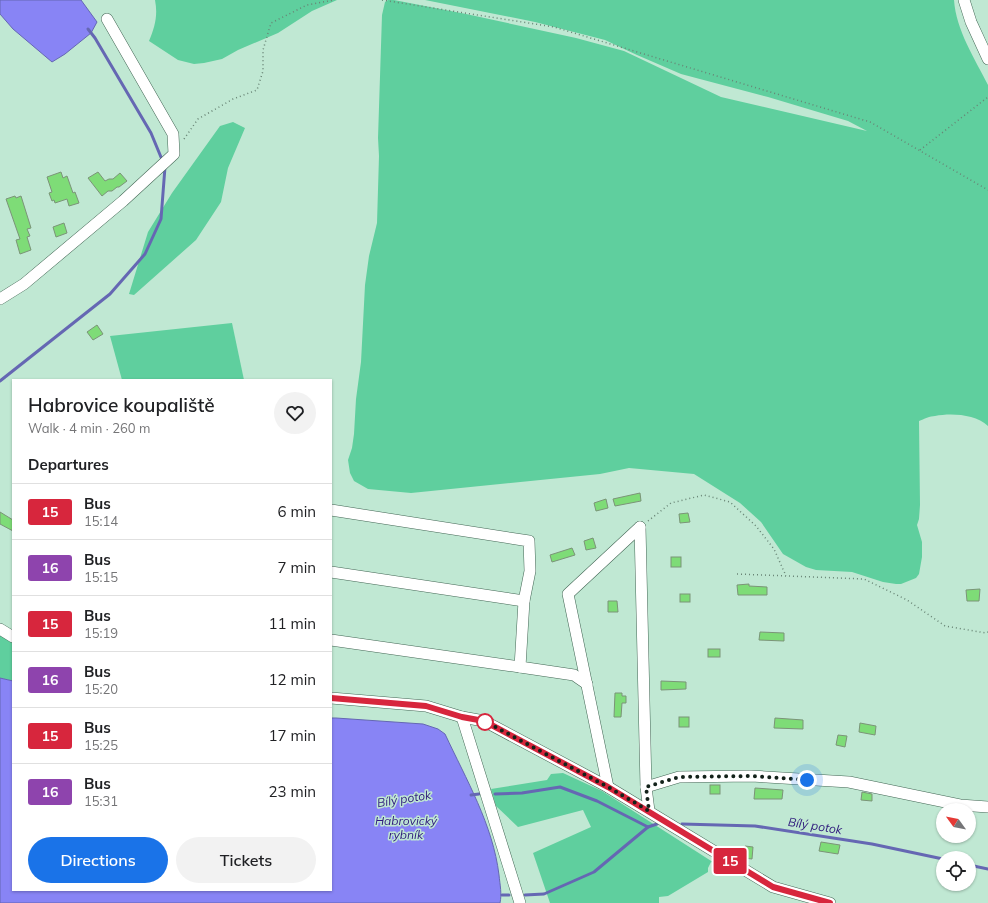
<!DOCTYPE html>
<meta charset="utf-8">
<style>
:root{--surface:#fff;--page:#f2f2f2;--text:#202124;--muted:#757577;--line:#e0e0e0;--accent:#1a73e8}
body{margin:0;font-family:Mulish,sans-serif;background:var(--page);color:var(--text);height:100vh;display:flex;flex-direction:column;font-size:15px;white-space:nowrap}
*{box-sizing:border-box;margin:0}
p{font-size:13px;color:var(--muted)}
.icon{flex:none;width:22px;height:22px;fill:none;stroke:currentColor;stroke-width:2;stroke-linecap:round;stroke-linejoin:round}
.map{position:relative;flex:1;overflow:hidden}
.details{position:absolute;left:12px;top:379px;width:320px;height:512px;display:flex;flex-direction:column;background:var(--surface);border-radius:0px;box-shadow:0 1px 3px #0004}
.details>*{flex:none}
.badge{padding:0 8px;border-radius:3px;font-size:14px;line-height:26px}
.needle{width:26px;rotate:303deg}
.tools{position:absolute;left:936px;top:803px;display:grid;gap:8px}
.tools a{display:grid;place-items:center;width:40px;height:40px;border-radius:50%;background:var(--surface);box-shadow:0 1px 3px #0004;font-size:20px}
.you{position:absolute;width:20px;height:20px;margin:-10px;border:3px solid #fff;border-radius:50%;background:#1a73e8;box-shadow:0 0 0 6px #1a73e833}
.map>.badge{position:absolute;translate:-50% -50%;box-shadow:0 0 0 2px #fff}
h2{padding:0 16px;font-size:15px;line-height:36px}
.round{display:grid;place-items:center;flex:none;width:42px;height:42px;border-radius:21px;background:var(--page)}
.head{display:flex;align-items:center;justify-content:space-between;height:68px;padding:0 16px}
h1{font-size:19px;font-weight:600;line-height:30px}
.primary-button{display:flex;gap:8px;margin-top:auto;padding:8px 16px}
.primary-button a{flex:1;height:46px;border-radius:24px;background:var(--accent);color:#fff;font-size:16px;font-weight:600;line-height:46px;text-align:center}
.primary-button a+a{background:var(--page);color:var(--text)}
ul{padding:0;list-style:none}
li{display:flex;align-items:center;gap:12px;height:56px;padding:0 16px;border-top:1px solid var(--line)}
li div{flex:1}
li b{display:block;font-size:15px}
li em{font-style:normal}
li .badge{min-width:44px;font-weight:700;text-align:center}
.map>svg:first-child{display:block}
.green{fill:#5fcf9e}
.water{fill:#8884f5;stroke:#6567b3}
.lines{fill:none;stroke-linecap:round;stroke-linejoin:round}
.stream{stroke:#6567b3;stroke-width:3}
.building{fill:#7edc77;stroke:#7b9478}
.minor-casing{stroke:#436755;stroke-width:12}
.path{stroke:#688475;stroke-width:1.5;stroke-dasharray:1 3;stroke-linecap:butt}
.minor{stroke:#fff;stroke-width:11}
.line-casing{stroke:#fff;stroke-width:9}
.line{stroke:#d7263d;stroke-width:6}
.walk{stroke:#13221a;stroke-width:4;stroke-dasharray:0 7.2}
.stop-dot{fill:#fff;stroke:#d7263d;stroke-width:2}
.labels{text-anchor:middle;stroke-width:3;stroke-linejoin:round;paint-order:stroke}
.water-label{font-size:12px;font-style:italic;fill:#2e197c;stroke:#c0e8d3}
</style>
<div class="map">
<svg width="988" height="903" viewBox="0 0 988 903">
<rect width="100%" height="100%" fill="#c0e8d3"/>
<!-- green -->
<g class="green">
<path d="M155 0H337L312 11 278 33 238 50 222 59 204 63 194 64 178 60 149 41C155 27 158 15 155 0Z"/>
<path d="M388 0H394L466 14 576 38 624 51 721 97 867 131 848 121 768 97 681 74 637 55 605 40 535 22 425 0H954C956 30 975 59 988 85V426C975 414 951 413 935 416 930 416 924 419 919 421L920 505 919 519 917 525 922 542V557L919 574 916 578 901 584H896L883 582 852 572 816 570 806 567 783 554 761 522 740 503 694 474 629 468 600 474 411 493 368 489 354 481 350 473 348 460 352 448 354 434 356 399 361 362 365 285 369 256 377 223 379 156 378 138 382 15 385 2Z"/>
<path d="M233 122 245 128 228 168 221 202 196 240 134 295 129 294 148 232 172 193 220 126Z"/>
<path d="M232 323 244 380H122L110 336Z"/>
<path d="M0 629 13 633V681L0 678Z"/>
<path d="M563 773 602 791 719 866 711 862 708 868V872L668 896 659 897V903H550L533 853 591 827 583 810 518 827 496 806 491 789 547 780 551 774Z"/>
</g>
<!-- water -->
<g class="water">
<path d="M0 0H81L97 22 91 33 65 54 52 62 13 29 0 14Z"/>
<path d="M0 678 13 681V890H331V718H336L423 724 438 729 445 734C466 779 493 825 499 875 500 885 502 894 500 903H0Z"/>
</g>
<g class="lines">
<!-- stream -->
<g class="stream">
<path d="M88 29 95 38 151 133 163 162"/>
<path d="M0 381 110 294 145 254 161 219 165 167"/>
<path d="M495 794 522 793 560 787 597 801 648 827 657 824"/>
<path d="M471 795 479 794"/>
<path d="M682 824 755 826 872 844 943 859"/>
<path d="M969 865 988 869"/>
<path d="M502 895H509"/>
<path d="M525 895 544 894 594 872 648 827"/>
</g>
</g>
<!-- building -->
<g class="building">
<path d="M61 172 63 178 67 176 73 193 75 192 79 203 69 206 67 199 55 203 54 200 52 201 49 193 52 192 47 177Z"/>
<path d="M98 172 105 181 109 179H113L120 173 127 181 119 187H117L112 191H108L102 196 88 178Z"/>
<path d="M15 196 16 198 21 196 31 228 27 229 30 236 27 237 31 250 20 254 16 240 20 239 6 199Z"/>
<path d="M64 223 67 233 56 237 53 227Z"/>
<path d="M97 325 103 334 93 340 87 332Z"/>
<path d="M640 493 641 501 615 506 613 499Z"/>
<path d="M606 499 608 508 596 511 594 503Z"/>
<path d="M0 512 13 520V531L0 524Z"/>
<path d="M688 513 690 522 680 523 679 514Z"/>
<path d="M593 538 596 548 586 550 584 541Z"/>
<path d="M572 548 575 555 552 562 550 555Z"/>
<rect x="671" y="557" width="10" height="10"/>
<path d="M749 584V586L767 587V595H738L737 585Z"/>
<path d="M980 589 979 601H967L966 590Z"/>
<rect x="680" y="594" width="10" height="8"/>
<path d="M608 601H617L618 612H608Z"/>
<path d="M760 632 784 633V641L759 640Z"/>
<rect x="708" y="649" width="12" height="8"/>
<path d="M661 681 686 682V689L661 690Z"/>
<path d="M615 693H622V696H626V703H622L621 717H614Z"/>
<rect x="679" y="717" width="10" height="10"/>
<path d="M775 718 803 720V729L774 728Z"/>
<path d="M860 723 876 726 875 735 859 732Z"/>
<path d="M838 735 847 736 845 747 836 745Z"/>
<rect x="710" y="785" width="10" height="9"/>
<path d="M755 788 783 790 782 799H754Z"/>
<path d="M862 792 872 794V801L861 800Z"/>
<path d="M821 842 840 845 838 854 819 851Z"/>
<path d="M745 846 753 847 752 859 744 858Z"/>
</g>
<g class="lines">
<!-- minor casing -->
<g class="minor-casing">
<g id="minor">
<path d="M964 0 971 22 988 59"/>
<path d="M0 299 24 284 123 201 174 154 173 134 107 19"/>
<path d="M331 510 529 541 530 571 524 601 520 667 574 675 587 684"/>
<path d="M640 527 646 787 649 811"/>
<path d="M331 572 524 601"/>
<path d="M0 629 13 637"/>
<path d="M331 640 520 667"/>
<path d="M331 698 426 706 462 717 484 721 608 787 773 887 830 903"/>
<path d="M462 717 520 903"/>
<path d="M608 787 568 594 640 527"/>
<path d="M646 787 679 777 751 776 849 782 960 805 988 807"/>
</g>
</g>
<!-- path -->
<g class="path">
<path d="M382 0 554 27 870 122 988 190"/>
<path d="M184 139 198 119 233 99 257 90 263 71V50L271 23 307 5 334 0"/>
<path d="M920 150 988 97"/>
<path d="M648 521 671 503 704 495 730 502 756 526 774 549 786 576"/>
<path d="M737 574 864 579 907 600 945 626 986 633 988 632"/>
</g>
<!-- minor -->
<use href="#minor" class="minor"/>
</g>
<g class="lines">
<!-- line casing -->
<g class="line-casing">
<path id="line" d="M331 698 426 706 462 717 484 721 608 787 773 887 830 903"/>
</g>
<!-- line -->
<use href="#line" class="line"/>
<!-- walk -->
<path class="walk" d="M485 722 484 721 608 787 649 811 646 787 679 777 751 776 807 780"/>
</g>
<!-- markers -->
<circle class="stop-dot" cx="485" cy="722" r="8"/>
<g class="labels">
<!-- water labels -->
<g class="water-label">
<text transform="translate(404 799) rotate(-9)" y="4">Bílý potok</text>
<text x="406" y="825">Habrovický<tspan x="406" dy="14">rybník</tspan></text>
<text transform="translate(815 826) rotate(9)" y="4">Bílý potok</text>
</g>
</g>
</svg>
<div class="tools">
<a><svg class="needle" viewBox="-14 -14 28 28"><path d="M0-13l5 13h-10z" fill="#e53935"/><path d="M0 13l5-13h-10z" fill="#757577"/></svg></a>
<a><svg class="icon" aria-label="locate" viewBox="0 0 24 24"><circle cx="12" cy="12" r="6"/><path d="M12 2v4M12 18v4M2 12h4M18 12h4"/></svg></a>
</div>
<div class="you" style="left:807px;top:780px"></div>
<b class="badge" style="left:730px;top:861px;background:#d7263d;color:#fff">15</b>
<section class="details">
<div class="head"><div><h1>Habrovice koupaliště</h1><p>Walk · 4 min · 260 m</p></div><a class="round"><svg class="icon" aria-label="heart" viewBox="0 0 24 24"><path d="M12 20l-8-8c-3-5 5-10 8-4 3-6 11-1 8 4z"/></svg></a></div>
<h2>Departures</h2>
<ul>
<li><span class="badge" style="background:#d7263d;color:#fff">15</span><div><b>Bus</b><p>15:14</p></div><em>6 min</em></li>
<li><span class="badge" style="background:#8e44ad;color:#fff">16</span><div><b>Bus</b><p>15:15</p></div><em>7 min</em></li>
<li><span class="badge" style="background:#d7263d;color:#fff">15</span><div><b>Bus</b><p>15:19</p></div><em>11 min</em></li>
<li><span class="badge" style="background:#8e44ad;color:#fff">16</span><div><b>Bus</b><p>15:20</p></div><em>12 min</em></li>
<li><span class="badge" style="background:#d7263d;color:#fff">15</span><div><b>Bus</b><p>15:25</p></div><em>17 min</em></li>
<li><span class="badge" style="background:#8e44ad;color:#fff">16</span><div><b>Bus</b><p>15:31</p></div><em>23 min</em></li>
</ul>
<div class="primary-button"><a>Directions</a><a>Tickets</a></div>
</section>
</div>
